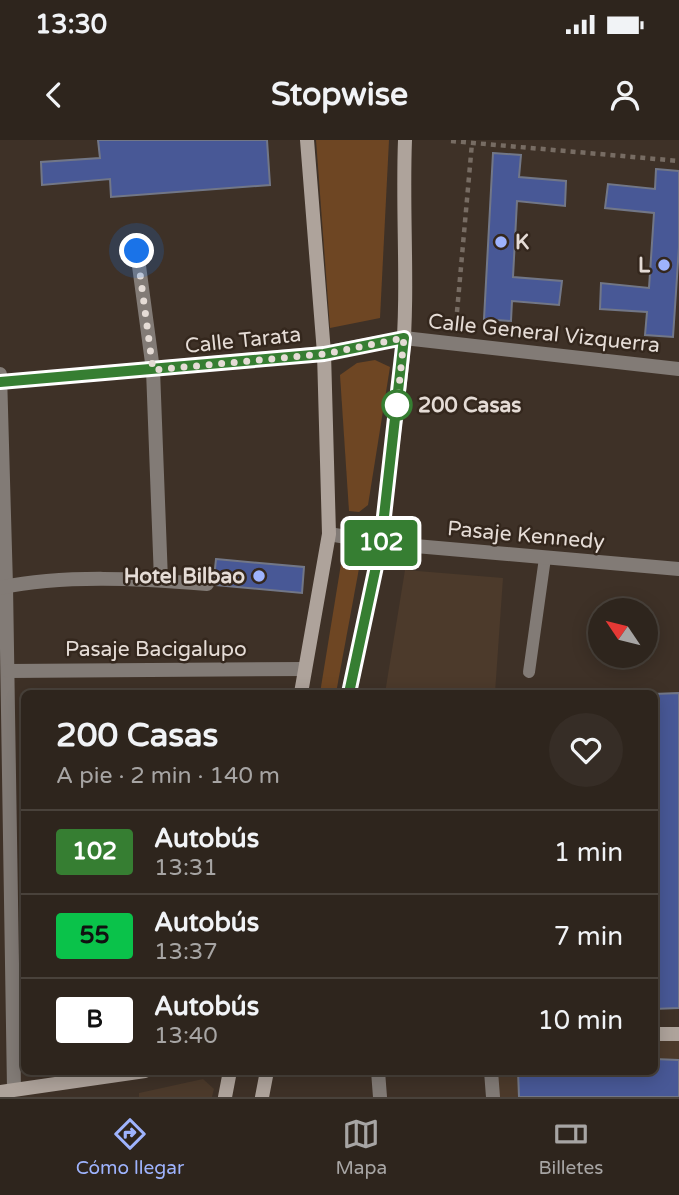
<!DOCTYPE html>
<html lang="es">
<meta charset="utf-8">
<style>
:root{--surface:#2e251d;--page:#362d26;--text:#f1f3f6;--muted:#a7a5a4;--line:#49423b;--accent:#9eb3fd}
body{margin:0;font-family:"Varela Round",sans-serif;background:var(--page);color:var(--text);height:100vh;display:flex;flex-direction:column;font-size:26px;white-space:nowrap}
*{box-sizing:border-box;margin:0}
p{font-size:23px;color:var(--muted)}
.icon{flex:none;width:38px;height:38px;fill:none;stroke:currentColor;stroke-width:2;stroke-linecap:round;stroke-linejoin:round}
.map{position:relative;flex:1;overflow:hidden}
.panel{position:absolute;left:21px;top:550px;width:637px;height:385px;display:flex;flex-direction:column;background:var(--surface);border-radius:10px;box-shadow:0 4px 18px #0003,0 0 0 2px var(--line)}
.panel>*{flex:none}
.badge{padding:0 14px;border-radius:5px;font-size:24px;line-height:46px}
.needle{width:46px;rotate:305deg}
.fabs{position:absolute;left:588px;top:458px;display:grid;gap:14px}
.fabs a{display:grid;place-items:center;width:70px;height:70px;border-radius:50%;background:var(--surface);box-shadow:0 4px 18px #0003,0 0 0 2px var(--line);font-size:35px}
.you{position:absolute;width:35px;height:35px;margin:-18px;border:5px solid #fff;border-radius:50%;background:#1a73e8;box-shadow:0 0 0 10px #1a73e833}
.map>.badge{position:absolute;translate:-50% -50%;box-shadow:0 0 0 4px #fff}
.round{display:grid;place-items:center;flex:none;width:74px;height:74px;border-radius:37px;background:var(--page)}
.headline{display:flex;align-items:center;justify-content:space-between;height:119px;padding:0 35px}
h1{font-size:33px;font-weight:700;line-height:52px}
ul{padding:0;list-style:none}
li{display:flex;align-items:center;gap:21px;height:84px;padding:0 35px;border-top:2px solid var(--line)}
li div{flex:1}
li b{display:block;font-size:26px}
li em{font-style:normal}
li .badge{min-width:77px;font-weight:700;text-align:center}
.status{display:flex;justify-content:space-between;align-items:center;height:49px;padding:0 35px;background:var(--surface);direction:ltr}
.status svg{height:19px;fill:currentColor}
header{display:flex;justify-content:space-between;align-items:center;height:91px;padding:0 35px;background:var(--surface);font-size:32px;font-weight:700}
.tab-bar{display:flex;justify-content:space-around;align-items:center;height:98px;border-top:2px solid var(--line);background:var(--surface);font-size:19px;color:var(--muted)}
.tab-bar a{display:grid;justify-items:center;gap:4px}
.tab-bar .selected{color:var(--accent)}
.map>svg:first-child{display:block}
.built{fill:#4c3a2b}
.green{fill:#6e4623}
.building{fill:#485896;stroke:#727787;stroke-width:2}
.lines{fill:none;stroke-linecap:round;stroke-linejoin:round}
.path{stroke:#776c63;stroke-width:4.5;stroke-dasharray:5 5;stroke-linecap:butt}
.lane{stroke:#827b76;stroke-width:12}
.street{stroke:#827b76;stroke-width:14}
.secondary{stroke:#aea39b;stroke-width:14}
.line-casing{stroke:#fff;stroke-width:16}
.line{stroke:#367e32;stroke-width:10}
.walk{stroke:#e5dcd6;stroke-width:7;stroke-dasharray:0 12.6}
.poi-dot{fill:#9eb3fd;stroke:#34271d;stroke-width:2.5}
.stop-dot{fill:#fff;stroke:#367e32;stroke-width:3.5}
.labels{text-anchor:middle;stroke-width:5;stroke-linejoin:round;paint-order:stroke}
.poi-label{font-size:21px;font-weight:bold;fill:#e5dcd6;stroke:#34271d;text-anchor:end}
.street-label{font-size:21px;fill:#e5dcd6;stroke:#34271d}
.stop-label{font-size:21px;font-weight:bold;fill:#e5dcd6;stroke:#34271d;text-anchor:start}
</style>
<div class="status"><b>13:30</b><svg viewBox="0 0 49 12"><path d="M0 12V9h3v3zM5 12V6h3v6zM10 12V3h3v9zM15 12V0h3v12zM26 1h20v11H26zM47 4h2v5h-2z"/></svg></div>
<header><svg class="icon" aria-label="back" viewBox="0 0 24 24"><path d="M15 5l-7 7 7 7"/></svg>Stopwise<svg class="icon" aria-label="person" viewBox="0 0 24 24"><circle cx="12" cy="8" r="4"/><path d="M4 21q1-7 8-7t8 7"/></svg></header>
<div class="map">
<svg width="679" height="957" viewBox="0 0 679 957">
<rect width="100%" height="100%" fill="#3e3127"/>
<!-- built -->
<g class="built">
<path d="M405 430 503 438 495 553H385Z"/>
<path d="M655 894H679V957H493L491 931H654Z"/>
<path d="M203 939 214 949 212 957H139V953Z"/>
</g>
<!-- green -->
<g class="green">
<path d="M316 0H389L380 178 330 188Z"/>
<path d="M375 220 390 227 368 365 359 372 349 371 340 235 357 223Z"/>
<path d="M360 423 336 553H320L341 424Z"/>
</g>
<!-- building -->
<g class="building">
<path d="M98 0H267L270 45 111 57 110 39 42 45 41 22 100 18Z"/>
<path d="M493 13 521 15 519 37 566 41 565 66 517 61 513 137 562 141 559 165 512 161 511 181 484 179Z"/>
<path d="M656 29 679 31V107L673 197 645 195 647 172 600 169 601 143 649 148 654 73 605 68 608 44 655 49Z"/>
<path d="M216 419 304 427 302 453 216 445 214 438Z"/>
<path d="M679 553V868L654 869V554Z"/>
<path d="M654 919 679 920V957H519L518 931H654Z"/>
</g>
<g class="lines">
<!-- path -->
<g class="path">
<path d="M451 1 679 21"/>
<path d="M457 172 472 3"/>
</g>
<!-- lane -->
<path class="lane" d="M529 532 545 418"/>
<!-- street -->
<g class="street">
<path d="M137 111 153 230 161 440"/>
<path d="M0 234 6 446 14 949"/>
<path d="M0 242 324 213 404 198 679 229"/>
<path d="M329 394 381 403 679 429"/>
<path d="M0 448C64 434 142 439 207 444"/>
<path d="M8 531 305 529"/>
<path d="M378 931 380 957"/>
<path d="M491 931 493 957"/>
</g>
<!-- secondary -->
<g class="secondary">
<path d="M301 553 329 394 324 213 307 0"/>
<path d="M349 553 381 403 402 225C409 150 402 75 405 0"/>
<path d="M654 894H679"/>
<path d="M0 952 145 931"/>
<path d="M225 957 230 931"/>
<path d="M262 957 267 931"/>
</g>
</g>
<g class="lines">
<!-- line casing -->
<g class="line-casing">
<path id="line" d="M0 242 324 214 404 198 381 403 349 553"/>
</g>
<!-- line -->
<use href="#line" class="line"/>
<!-- walk -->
<path class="walk" d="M137 111 153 230 324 214 404 198 396 276 397 265"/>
</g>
<!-- markers -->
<g class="poi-dot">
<circle cx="501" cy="102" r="7"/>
<circle cx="664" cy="125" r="7"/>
<circle cx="259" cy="436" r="7"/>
</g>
<circle class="stop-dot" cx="397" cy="265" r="14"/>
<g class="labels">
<!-- poi labels -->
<g class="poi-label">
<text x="515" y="109" text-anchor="start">K</text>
<text x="650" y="132">L</text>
<text x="245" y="443">Hotel Bilbao</text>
</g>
<!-- street labels -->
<g class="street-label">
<text transform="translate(544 193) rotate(6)" y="7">Calle General Vizquerra</text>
<text transform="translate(243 200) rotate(-6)" y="7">Calle Tarata</text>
<text transform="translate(526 395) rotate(5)" y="7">Pasaje Kennedy</text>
<text x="156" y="516">Pasaje Bacigalupo</text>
</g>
<!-- stop labels -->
<g class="stop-label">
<text x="418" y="272">200 Casas</text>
</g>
</g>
</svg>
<div class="fabs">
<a><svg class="needle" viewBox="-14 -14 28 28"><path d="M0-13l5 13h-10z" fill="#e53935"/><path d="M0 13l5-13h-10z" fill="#a7a5a4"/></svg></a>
</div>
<div class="you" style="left:137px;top:111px"></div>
<b class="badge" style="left:381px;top:403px;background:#367e32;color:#fff">102</b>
<section class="panel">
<div class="headline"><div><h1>200 Casas</h1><p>A pie · 2 min · 140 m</p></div><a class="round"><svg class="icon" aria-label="heart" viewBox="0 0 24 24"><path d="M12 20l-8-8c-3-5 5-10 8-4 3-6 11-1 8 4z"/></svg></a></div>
<ul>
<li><span class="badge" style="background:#367e32;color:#fff">102</span><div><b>Autobús</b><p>13:31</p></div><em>1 min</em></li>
<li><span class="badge" style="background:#0ac24a;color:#111">55</span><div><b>Autobús</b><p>13:37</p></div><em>7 min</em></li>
<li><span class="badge" style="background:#fff;color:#111">B</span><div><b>Autobús</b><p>13:40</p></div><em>10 min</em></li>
</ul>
</section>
</div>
<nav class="tab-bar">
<a class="selected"><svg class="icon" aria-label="directions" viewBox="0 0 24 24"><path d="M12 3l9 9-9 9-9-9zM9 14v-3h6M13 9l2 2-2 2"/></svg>Cómo llegar</a>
<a><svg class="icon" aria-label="map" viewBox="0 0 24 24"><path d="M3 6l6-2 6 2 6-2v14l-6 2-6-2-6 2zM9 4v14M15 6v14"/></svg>Mapa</a>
<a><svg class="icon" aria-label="tickets" viewBox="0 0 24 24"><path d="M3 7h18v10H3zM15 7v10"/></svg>Billetes</a>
</nav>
